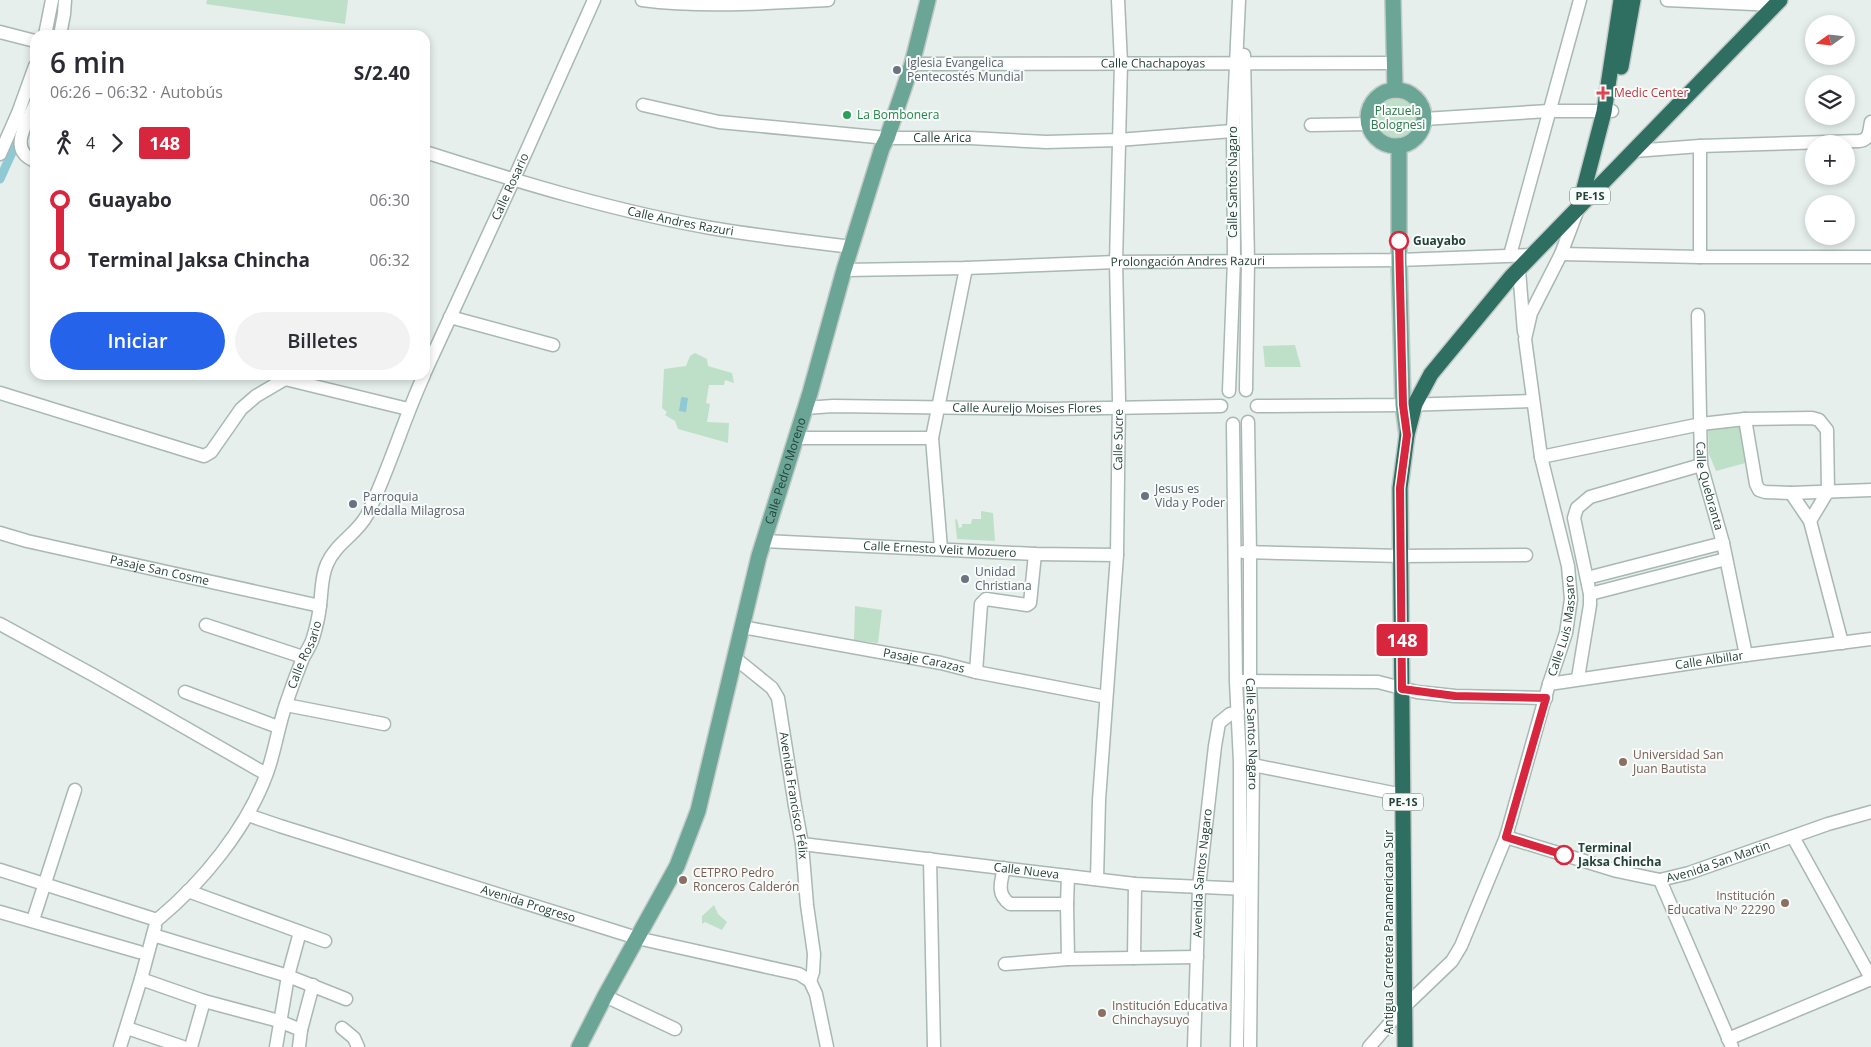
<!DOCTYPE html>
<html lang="es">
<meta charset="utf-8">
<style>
:root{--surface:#fff;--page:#f2f2f3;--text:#2b2b33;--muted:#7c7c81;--accent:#2563eb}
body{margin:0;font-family:"Open Sans",sans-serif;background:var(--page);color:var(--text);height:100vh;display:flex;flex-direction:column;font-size:19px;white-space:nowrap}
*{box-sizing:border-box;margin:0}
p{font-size:16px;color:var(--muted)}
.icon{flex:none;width:28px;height:28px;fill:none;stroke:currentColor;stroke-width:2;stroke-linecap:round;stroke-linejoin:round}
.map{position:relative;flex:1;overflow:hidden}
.sheet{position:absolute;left:30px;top:30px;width:400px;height:350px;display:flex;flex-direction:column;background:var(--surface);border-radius:15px;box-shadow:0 2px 8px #0003}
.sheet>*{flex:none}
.badge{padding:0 10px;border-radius:4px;font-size:18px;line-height:32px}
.needle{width:32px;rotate:255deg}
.tools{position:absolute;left:1805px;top:15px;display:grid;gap:10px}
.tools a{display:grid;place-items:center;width:50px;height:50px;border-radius:50%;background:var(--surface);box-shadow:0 2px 8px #0003;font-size:25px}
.map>.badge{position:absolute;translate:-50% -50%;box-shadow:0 0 0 2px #fff}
.legs{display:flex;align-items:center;gap:8px;height:55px;padding:0 20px;font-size:16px}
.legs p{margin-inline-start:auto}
.overview{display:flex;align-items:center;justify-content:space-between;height:85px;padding:0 20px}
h1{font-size:28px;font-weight:600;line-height:38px}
.primary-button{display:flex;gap:10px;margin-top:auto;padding:10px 20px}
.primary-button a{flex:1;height:58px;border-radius:30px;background:var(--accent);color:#fff;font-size:20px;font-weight:600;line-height:58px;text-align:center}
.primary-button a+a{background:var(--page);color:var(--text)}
ul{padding:0 20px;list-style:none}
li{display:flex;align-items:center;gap:18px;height:60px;font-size:19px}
li i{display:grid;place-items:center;width:8px;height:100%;margin:0 6px;background:currentColor}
li i::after{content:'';width:12px;height:12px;margin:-6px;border:4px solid;border-radius:50%;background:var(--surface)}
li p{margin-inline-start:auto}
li:first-child i{background:linear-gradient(#0000 50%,currentColor 0)}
li:last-child i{background:linear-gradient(currentColor 50%,#0000 0)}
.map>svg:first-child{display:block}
.green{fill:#bfe0c8}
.water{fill:#8ec9d4}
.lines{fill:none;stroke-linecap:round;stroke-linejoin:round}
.canal{stroke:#8ec9d4;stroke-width:9}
.minor-casing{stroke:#a8b8b2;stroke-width:15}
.major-casing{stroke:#c2cac8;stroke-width:18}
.highway-casing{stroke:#c2cac8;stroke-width:18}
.minor{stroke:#fff;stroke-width:12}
.major{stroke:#6aa596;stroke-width:15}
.highway{stroke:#2f6f62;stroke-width:15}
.line-1-casing{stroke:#fff;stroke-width:11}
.line-1{stroke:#d7263d;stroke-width:8}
.worship-dot{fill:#6b7280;stroke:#f7fbf9;stroke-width:2}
.health-dot{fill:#e0444e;stroke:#f7fbf9;stroke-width:2}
.leisure-dot{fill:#2e9e5b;stroke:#f7fbf9;stroke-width:2}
.stop-1-dot{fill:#fff;stroke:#d7263d;stroke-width:2.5}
.education-dot{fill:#8d6e63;stroke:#f7fbf9;stroke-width:2}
.labels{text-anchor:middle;stroke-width:4;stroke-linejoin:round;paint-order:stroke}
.shield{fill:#f7fbf9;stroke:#637a73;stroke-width:1}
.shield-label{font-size:11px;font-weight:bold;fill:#24423a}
.worship-label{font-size:12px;fill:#5b616d;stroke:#f7fbf9;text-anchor:start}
.street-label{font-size:12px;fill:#24423a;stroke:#f7fbf9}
.health-label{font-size:12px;fill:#be3a42;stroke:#f7fbf9;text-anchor:start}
.park-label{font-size:12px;fill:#2d7a4b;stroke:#f7fbf9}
.leisure-label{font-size:12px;fill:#27864d;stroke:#f7fbf9;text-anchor:start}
.stop-label{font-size:12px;font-weight:bold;fill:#24423a;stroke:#f7fbf9;text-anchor:start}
.education-label{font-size:12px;fill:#785e54;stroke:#f7fbf9;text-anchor:start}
</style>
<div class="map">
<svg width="1871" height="1047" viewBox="0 0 1871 1047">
<rect width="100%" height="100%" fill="#e6efeb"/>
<!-- green -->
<g class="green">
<path d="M207 0H348L345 24 206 4Z"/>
<circle cx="1398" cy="118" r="21"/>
<path d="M1295 345 1301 367H1265L1263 346Z"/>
<path d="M695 353 707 359 708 366 732 373 734 383 725 380 724 385H709L706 403 710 404 707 422 729 423 728 443 678 429 675 421 665 415 667 412 662 408 664 369 686 366 690 356Z"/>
<path d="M1740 421 1749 462 1716 471 1709 454 1708 425Z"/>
<path d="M981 511 993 513 995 541 957 539 955 520 957 519 959 528 962 527V524H971L972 519H981Z"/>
<path d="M855 606 882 610 878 643 854 640Z"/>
<path d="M714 905 718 914 727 922 722 930 705 922 702 924V916Z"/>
</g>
<!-- water -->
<path class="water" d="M682 397 688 398 686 412 679 411 681 398Z"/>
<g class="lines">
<!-- canal -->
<path class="canal" d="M0 179 19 137"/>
<!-- minor casing -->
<g class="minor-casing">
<g id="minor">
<path d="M642 0C703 8 766 3 828 0"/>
<path d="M1667 0 1775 5"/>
<path d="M0 32 35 41"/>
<path d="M45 35 52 0"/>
<path d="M60 35 64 14 65 0"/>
<path d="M1244 55 1248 261 1246 390"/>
<path id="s1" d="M912 64 1394 63"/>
<path d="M35 104C27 123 7 150 35 161"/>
<path id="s2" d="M643 105 719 122 887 138H970L1046 142 1118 140 1245 130"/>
<path d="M1424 119 1549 111H1612"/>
<path d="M1311 125 1369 124"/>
<path d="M1700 146V257"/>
<path d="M1634 151 1700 146 1859 141C1870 140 1869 131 1871 122"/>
<path id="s3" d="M425 152C519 182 614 211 711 228 758 236 805 241 851 247"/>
<path d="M0 154 18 113 35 66"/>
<path d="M1561 254 1700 257H1871"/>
<path d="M1510 255 1580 0"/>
<path id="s4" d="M844 270 966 268 1116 262 1399 260 1532 255"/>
<path d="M1519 270 1524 332"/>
<path id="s5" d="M1698 315 1701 465 1723 543 1746 655"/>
<path d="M450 317 553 345"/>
<path id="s6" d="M425 372 513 181 594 0"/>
<path d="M285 379 408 409"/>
<path d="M1229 391 1234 260 1233 130 1239 0"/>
<path d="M0 393 204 456 211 452 241 409 256 396 285 379V375"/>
<path d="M1257 406 1403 405 1532 401"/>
<path id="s7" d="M805 408 833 406 1049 409 1221 406"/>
<path d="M1745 419 1756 484 1759 490 1765 492 1791 493 1871 490"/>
<path id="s8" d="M1248 422 1250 553V681L1253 765 1250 1047"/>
<path d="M1233 424 1236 682 1240 762V889L1237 1047"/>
<path d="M796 438H932"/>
<path d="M1541 457 1701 424 1745 419 1812 418 1819 420 1827 430 1828 491 1810 521"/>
<path d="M1791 493 1810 521 1842 643"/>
<path id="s9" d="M0 533 27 541 320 606"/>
<path id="s10" d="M764 541 1035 554 1117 555"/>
<path d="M941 549 932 438 966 268"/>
<path d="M1243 552 1401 556 1526 555"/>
<path d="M1587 578 1723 543"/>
<path d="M1590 594 1726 559"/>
<path d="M0 624 95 676 266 774"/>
<path d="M206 625 303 657"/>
<path id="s11" d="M742 627 941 663 976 672 1106 697"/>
<path id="s12" d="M735 658 772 688 778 698 795 806 802 844 807 905 814 954 813 972 810 981"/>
<path d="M976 672 981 604 986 599 1027 605 1030 603 1035 554"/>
<path d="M1578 678 1590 605V594L1574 518 1577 508 1590 497 1701 465"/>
<path d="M1241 681 1378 682 1417 692 1455 696 1546 698"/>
<path id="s13" d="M1549 684 1746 655 1871 639"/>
<path d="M185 692 278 727"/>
<path d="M286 705 384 724"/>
<path d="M1253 765 1403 795"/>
<path id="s14" d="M248 815 280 826 637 938 799 974 810 981"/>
<path id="s15" d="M1506 837 1617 871 1660 880 1689 873 1828 824 1871 812"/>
<path d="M1793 837 1871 978"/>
<path id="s16" d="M802 844 1135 884 1247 889"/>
<path d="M930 859 934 1047"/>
<path d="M1004 868C1001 882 996 894 1010 904H1067"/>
<path d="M0 870 157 920"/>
<path d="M1068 876 1067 904 1068 959"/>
<path id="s17" d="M1097 879 1099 800 1117 555 1119 400 1116 262 1121 63 1118 0"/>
<path d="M1660 880 1732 1047"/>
<path d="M188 891 325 941"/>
<path d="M0 912 139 952"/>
<path d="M33 920 75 790"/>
<path id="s18" d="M157 920C202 883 247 828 267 773 275 751 278 727 286 704 291 689 297 673 303 658 306 652 311 645 313 638 316 628 319 616 320 605 322 591 321 577 327 564 335 544 357 534 367 515 389 470 403 421 424 375"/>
<path d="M153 935 288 976 346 999"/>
<path d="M1134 958 1135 884"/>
<path d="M1005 964 1068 959 1197 957"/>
<path d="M141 979 204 1001 279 1021 301 1030"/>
<path d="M810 981 816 994 827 1047"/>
<path d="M605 996 675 1029"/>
<path d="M127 1028 183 1047"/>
<path d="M342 1028 354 1038 358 1047"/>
<path d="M1728 1039 1871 979"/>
<path d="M120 1047 141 979 155 927"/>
<path d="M191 1047 204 1001"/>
<path d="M276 1047 288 976 300 932"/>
<path d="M299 1047 301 1030 313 985"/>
<path id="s19" d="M1194 1047 1199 887 1215 746 1219 723 1230 714 1238 712"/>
<path id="s20" d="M1369 1047 1404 1007 1452 961 1461 946 1506 837 1549 684 1566 633 1571 599 1568 566 1541 457 1525 339 1531 313 1561 254 1578 209"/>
</g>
</g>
<!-- major casing -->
<g class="major-casing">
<g id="major">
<path d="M1393 0 1395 90"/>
<circle cx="1396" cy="118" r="28"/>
<path d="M1399 146V260L1403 405 1407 435"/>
<path id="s21" d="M579 1047 605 996 677 866 698 811 759 556 810 393 844 270 882 148 887 138 912 64 928 0"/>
</g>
</g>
<!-- highway casing -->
<g class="highway-casing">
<g id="highway">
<path d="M1621 67 1633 0"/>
<path d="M1580 204 1604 112 1621 0"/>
<path d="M1405 1047 1400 488 1407 435 1415 404 1431 374 1511 277 1780 0"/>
</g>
</g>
<!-- minor -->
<use href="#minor" class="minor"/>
<!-- major -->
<use href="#major" class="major"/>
<!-- highway -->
<use href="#highway" class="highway"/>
</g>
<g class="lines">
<!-- line-1 casing -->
<g class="line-1-casing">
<path id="line-1" d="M1399 241 1403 405 1407 435 1400 488 1402 689 1455 696 1546 698 1506 837 1564 855"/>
</g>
<!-- line-1 -->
<use href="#line-1" class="line-1"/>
</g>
<!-- markers -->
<g class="worship-dot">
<circle cx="897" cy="70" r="5"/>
<circle cx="1145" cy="496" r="5"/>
<circle cx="353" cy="504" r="5"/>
<circle cx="965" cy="579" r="5"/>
</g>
<path class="health-dot" d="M1600.5 85.5h5v5h5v5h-5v5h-5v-5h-5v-5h5z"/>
<circle class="leisure-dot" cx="847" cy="115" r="5"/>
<g class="stop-1-dot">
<circle cx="1399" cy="241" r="9"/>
<circle cx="1564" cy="855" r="9"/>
</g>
<g class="education-dot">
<circle cx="1623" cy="762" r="5"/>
<circle cx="683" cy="880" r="5"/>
<circle cx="1785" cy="903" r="5"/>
<circle cx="1102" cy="1013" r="5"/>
</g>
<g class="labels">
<!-- shield labels -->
<g class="shield">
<rect x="1570" y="187.5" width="40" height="17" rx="4"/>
<rect x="1383" y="793.5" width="40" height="17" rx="4"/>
</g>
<g class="shield-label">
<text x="1590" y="200">PE-1S</text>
<text x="1403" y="806">PE-1S</text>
</g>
<!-- worship labels -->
<g class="worship-label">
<text x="907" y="67">Iglesia Evangelica<tspan x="907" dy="14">Pentecostés Mundial</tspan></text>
<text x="1155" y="493">Jesus es<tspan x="1155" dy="14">Vida y Poder</tspan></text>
<text x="363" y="501">Parroquia<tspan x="363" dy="14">Medalla Milagrosa</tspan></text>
<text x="975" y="576">Unidad<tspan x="975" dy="14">Christiana</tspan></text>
</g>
<!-- street labels -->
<g class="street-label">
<text dy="4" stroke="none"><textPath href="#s1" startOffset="241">Calle Chachapoyas</textPath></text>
<text dy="4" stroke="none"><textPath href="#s2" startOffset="302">Calle Arica</textPath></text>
<text transform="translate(1233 182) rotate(-90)" y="4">Calle Santos Nagaro</text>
<text dy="4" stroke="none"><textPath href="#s6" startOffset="204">Calle Rosario</textPath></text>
<text dy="4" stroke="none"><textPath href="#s3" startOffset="265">Calle Andres Razuri</textPath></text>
<text dy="4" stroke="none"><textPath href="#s4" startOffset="344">Prolongación Andres Razuri</textPath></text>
<text dy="4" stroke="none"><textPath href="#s7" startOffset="222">Calle Aureljo Moises Flores</textPath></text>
<text dy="4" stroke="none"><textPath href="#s17" startOffset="440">Calle Sucre</textPath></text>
<text dy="4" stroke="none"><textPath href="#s21" startOffset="616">Calle Pedro Moreno</textPath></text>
<text dy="4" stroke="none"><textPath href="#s5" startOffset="172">Calle Quebranta</textPath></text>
<text dy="4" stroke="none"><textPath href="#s10" startOffset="176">Calle Ernesto Velit Mozuero</textPath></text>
<text dy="4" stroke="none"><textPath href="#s9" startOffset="164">Pasaje San Cosme</textPath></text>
<text dy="4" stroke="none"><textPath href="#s20" startOffset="474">Calle Luis Massaro</textPath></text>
<text dy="4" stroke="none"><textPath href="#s18" startOffset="310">Calle Rosario</textPath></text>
<text dy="4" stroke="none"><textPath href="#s13" startOffset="162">Calle Albillar</textPath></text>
<text dy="4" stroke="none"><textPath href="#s11" startOffset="185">Pasaje Carazas</textPath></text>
<text dy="4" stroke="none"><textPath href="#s8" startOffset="312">Calle Santos Nagaro</textPath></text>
<text dy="4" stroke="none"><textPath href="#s12" startOffset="158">Avenida Francisco Félix</textPath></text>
<text dy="4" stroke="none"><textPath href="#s15" startOffset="221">Avenida San Martin</textPath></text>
<text dy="4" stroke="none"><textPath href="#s16" startOffset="226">Calle Nueva</textPath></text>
<text dy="4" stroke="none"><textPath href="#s19" startOffset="174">Avenida Santos Nagaro</textPath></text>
<text dy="4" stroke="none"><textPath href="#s14" startOffset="294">Avenida Progreso</textPath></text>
<text transform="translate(1389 932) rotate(-90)" y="4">Antigua Carretera Panamericana Sur</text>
</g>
<!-- health labels -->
<g class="health-label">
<text x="1614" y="97">Medic Center</text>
</g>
<!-- park labels -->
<g class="park-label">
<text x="1398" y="115">Plazuela<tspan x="1398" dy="14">Bolognesi</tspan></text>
</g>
<!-- leisure labels -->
<g class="leisure-label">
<text x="857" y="119">La Bombonera</text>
</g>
<!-- stop labels -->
<g class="stop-label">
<text x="1413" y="245">Guayabo</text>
<text x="1578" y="852">Terminal<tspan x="1578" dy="14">Jaksa Chincha</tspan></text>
</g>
<!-- education labels -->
<g class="education-label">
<text x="1633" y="759">Universidad San<tspan x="1633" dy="14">Juan Bautista</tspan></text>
<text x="693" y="877">CETPRO Pedro<tspan x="693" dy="14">Ronceros Calderón</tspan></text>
<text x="1775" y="900" text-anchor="end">Institución<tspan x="1775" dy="14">Educativa Nº 22290</tspan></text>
<text x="1112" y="1010">Institución Educativa<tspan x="1112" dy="14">Chinchaysuyo</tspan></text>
</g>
</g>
</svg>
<div class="tools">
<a><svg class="needle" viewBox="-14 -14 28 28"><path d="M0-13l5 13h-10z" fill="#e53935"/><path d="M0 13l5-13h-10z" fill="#7c7c81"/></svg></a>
<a><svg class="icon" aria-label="layers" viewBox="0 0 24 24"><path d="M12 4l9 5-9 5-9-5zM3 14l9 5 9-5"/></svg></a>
<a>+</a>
<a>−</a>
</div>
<b class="badge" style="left:1402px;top:640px;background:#d7263d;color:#fff">148</b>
<section class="sheet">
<div class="overview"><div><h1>6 min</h1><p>06:26 – 06:32 · Autobús</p></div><b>S/2.40</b></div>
<div class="legs"><svg class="icon" aria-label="walk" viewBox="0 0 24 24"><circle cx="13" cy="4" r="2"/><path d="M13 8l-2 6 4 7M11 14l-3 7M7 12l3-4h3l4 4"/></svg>4<svg class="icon" aria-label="forward" viewBox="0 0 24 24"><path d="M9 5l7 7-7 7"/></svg><b class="badge" style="background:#d7263d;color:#fff">148</b></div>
<ul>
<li><i style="color:#d7263d"></i><b>Guayabo</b><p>06:30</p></li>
<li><i style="color:#d7263d"></i><b>Terminal Jaksa Chincha</b><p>06:32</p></li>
</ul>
<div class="primary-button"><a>Iniciar</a><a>Billetes</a></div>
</section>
</div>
